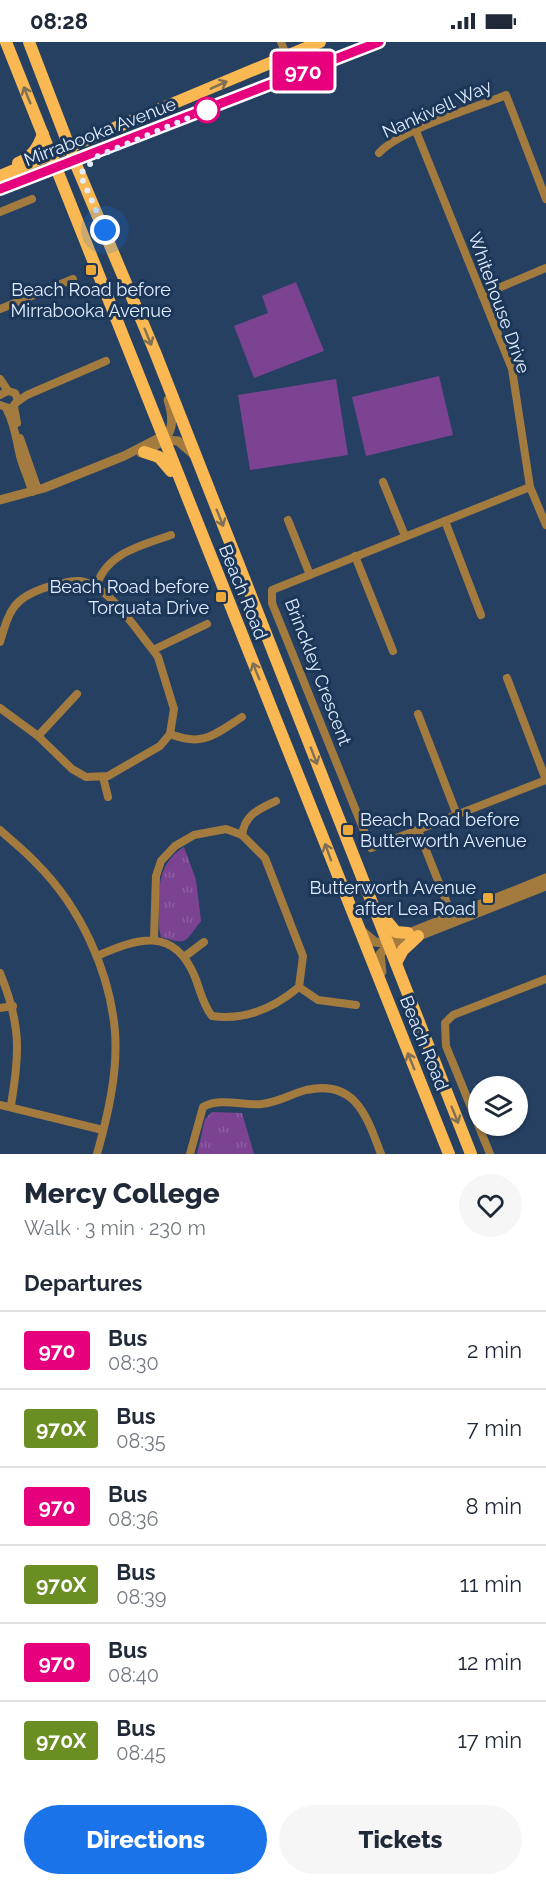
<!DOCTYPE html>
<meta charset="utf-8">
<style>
:root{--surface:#fff;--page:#f6f6f7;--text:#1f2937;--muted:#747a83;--line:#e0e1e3;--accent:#1a73e8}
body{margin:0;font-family:Raleway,sans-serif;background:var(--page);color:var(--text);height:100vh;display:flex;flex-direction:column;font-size:22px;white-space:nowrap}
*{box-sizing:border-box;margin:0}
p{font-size:20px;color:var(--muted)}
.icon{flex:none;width:33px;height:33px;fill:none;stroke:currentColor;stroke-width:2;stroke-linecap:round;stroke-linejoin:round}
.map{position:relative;height:1112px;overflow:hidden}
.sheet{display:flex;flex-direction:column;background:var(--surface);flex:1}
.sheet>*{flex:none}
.badge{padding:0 12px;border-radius:4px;font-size:21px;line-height:39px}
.controls{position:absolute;left:468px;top:1034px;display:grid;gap:12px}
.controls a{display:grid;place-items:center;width:60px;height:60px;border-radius:50%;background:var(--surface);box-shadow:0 2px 4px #0004;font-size:30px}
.you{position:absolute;width:30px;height:30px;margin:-15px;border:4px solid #fff;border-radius:50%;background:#1a73e8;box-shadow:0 0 0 9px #1a73e833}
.map>.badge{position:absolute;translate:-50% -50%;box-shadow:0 0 0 3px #fff}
h2{padding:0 24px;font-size:22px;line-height:54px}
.round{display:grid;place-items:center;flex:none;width:63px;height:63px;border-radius:32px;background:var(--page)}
.headline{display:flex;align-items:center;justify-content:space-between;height:102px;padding:0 24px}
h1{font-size:28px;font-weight:800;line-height:45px}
.action{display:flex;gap:12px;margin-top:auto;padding:12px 24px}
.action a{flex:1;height:69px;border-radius:36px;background:var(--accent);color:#fff;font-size:24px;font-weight:800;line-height:69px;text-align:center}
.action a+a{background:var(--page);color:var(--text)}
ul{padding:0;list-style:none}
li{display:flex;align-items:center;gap:18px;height:78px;padding:0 24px;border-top:2px solid var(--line)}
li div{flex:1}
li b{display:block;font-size:22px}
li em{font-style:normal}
li .badge{min-width:66px;font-weight:700;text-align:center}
.status{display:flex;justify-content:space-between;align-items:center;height:42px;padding:0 30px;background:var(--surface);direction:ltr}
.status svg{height:16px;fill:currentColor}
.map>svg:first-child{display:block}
.grass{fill:url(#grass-tufts)}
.pitch{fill:#7c4392}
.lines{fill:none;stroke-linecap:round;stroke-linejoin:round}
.minor{stroke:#a37b3f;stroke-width:8}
.tertiary{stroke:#a37b3f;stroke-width:9}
.primary{stroke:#f9b852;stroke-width:12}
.oneway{stroke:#7f7055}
.line-casing{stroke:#fff;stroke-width:14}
.line{stroke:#e6007e;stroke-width:9}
.walk{stroke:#e1edff;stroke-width:6;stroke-dasharray:0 10.8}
.stop-dot{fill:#fff;stroke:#e6007e;stroke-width:3}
.poi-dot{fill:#eca93a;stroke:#1c3657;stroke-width:2}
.labels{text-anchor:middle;stroke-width:6;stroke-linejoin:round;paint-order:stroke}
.street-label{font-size:18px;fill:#e1edff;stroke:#1c3657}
.poi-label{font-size:18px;fill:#e1edff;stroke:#1c3657;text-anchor:end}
</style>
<div class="status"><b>08:28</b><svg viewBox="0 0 49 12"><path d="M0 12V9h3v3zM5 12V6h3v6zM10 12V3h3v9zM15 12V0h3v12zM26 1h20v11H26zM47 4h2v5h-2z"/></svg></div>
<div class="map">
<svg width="546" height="1112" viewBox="0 0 546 1112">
<defs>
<pattern id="grass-tufts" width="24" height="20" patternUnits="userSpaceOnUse" patternTransform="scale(1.5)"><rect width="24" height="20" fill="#7c4392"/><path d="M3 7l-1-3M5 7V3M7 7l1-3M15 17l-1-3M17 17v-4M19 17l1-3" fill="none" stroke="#8e5ea2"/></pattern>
</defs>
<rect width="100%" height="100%" fill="#264062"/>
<!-- grass -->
<g class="grass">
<path d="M184 805 196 838 201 879C184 901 188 903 161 895L159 886C160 853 153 825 184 805Z"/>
<path d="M212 1070 242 1071 254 1112H197L205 1077Z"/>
</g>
<!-- pitch -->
<g class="pitch">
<path d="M296 240 324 309 254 336 234 284 268 271 262 254Z"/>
<path d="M439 334 453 393 366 414 352 355Z"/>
<path d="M336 337 348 413 250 428 238 353Z"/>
</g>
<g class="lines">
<!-- minor -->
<g class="minor">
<path d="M281 0 294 33"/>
<path d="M416 89 512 327 530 445 546 483"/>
<path d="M379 111C399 88 475 66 506 53L546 157"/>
<path d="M0 170 32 157"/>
<path d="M482 253 546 226"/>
<path d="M0 267 73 237"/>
<path d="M0 337 8 349 15 351 18 358 11 367 0 363"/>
<path d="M0 353 8 349"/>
<path d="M17 360 27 353 106 319"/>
<path d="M14 365 17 381"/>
<path d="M7 368C15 383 16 397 20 414 23 426 29 437 32 450"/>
<path d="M20 396 38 448"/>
<path d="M383 440 405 494"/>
<path d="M288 478 310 533"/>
<path d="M445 479 481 573"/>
<path d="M355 514 393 609"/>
<path d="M96 545C106 511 140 504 171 493"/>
<path d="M0 600C9 570 12 557 44 546 56 543 67 538 80 539 108 542 136 588 153 608L158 615 174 667 170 692 160 704 108 734 86 735 72 727 38 694 0 666"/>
<path d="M153 608 207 582"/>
<path d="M507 636 546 738 371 806 272 561V548L530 445"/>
<path d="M418 672 457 773"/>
<path d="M170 692C203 705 214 693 242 675"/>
<path d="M38 694 77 652"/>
<path d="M103 735 108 755"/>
<path d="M0 788C12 799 26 810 37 822 80 865 110 929 115 990 118 1030 108 1073 97 1112"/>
<path d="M418 788 454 879"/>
<path d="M242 793C245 772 258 768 276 759"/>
<path d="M97 914C138 896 174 884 195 935 200 948 203 963 212 974 246 979 274 966 299 945L303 914 265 816 242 793 226 787 194 793 175 804 161 819 156 834 154 897"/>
<path d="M184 915 204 900"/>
<path d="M0 931C21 982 20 1010 11 1063"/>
<path d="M299 945 318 958 356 963"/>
<path d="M0 966 13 964"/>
<path d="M0 1063 103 1088"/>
<path d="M190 1112 203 1065C220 1055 243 1064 262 1062 279 1060 291 1052 306 1048 356 1037 367 1075 381 1112"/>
<path d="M490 1112 446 1004 445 981 453 973 546 937"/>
</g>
<!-- tertiary -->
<g class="tertiary">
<path d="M141 411C168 400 178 388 168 358"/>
<path d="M0 458 44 446 124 414 157 397 178 399 193 412"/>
<path d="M362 889 375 900 396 903 546 844"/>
<path d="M382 930 380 912 394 897 546 836"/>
</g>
<!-- primary -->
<g class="primary">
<path d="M6 0 449 1112"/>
<path d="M29 0 77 125 155 310 471 1112"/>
<path d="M18 121C32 115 38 106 43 92"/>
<path d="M0 134 320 0"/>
<path d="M0 147 379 0"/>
<path d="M144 410 159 415 171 429"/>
<path d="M381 872 396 890 408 891"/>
<path d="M396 921 403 908 418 894"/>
</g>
</g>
<!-- one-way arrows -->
<defs><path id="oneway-shaft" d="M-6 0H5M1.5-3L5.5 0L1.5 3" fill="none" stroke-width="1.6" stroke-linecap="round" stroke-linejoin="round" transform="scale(1.5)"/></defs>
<g class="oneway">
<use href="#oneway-shaft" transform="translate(219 43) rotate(-24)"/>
<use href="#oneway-shaft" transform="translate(27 53) rotate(-112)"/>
<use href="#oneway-shaft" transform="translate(148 295) rotate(68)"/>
<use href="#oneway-shaft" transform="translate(220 476) rotate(68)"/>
<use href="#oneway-shaft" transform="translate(256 629) rotate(-112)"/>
<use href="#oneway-shaft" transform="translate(314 714) rotate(69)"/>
<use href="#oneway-shaft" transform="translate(328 810) rotate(-110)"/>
<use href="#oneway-shaft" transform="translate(411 1019) rotate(-112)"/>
<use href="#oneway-shaft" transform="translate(455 1073) rotate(68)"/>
</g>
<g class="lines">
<!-- line casing -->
<g class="line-casing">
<path id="line" d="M0 147 379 0"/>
</g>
<!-- line -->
<use href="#line" class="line"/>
<!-- walk -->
<path class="walk" d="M105 188 80 132 98 114 217 64 207 68"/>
</g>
<!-- markers -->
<circle class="stop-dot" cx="207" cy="68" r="12"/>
<g class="poi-dot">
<rect x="85" y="222" width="12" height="12" rx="3"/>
<rect x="215" y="549" width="12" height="12" rx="3"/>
<rect x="342" y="782" width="12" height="12" rx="3"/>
<rect x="482" y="850" width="12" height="12" rx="3"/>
</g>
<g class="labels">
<!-- street labels -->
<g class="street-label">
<text transform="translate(437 67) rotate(-24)" y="6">Nankivell Way</text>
<text transform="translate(100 90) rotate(-21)" y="6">Mirrabooka Avenue</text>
<text transform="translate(499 261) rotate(70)" y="6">Whitehouse Drive</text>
<text transform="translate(243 550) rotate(68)" y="6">Beach Road</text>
<text transform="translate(318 630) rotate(69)" y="6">Brinckley Crescent</text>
<text transform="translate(424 1001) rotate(68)" y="6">Beach Road</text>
</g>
<!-- poi labels -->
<g class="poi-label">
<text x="91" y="254" text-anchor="middle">Beach Road before<tspan x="91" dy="21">Mirrabooka Avenue</tspan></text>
<text x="209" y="551">Beach Road before<tspan x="209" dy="21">Torquata Drive</tspan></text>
<text x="360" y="784" text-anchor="start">Beach Road before<tspan x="360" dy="21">Butterworth Avenue</tspan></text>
<text x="476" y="852">Butterworth Avenue<tspan x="476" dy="21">after Lea Road</tspan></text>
</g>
</g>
</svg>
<div class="controls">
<a><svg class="icon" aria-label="layers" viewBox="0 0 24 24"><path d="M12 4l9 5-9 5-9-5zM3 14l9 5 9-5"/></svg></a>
</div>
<div class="you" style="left:105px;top:188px"></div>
<b class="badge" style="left:303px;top:29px;background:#e6007e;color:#fff">970</b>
</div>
<section class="sheet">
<div class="headline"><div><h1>Mercy College</h1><p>Walk · 3 min · 230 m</p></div><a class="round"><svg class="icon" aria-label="heart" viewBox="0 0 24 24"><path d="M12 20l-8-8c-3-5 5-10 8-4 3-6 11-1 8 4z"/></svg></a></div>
<h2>Departures</h2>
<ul>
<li><span class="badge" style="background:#e6007e;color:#fff">970</span><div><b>Bus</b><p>08:30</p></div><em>2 min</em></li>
<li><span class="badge" style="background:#6b8e23;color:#fff">970X</span><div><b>Bus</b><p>08:35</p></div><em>7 min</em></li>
<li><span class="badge" style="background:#e6007e;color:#fff">970</span><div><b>Bus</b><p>08:36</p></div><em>8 min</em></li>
<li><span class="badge" style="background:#6b8e23;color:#fff">970X</span><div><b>Bus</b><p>08:39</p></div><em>11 min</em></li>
<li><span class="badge" style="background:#e6007e;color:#fff">970</span><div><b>Bus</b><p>08:40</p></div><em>12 min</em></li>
<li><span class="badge" style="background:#6b8e23;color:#fff">970X</span><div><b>Bus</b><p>08:45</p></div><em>17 min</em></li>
</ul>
<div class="action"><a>Directions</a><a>Tickets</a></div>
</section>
